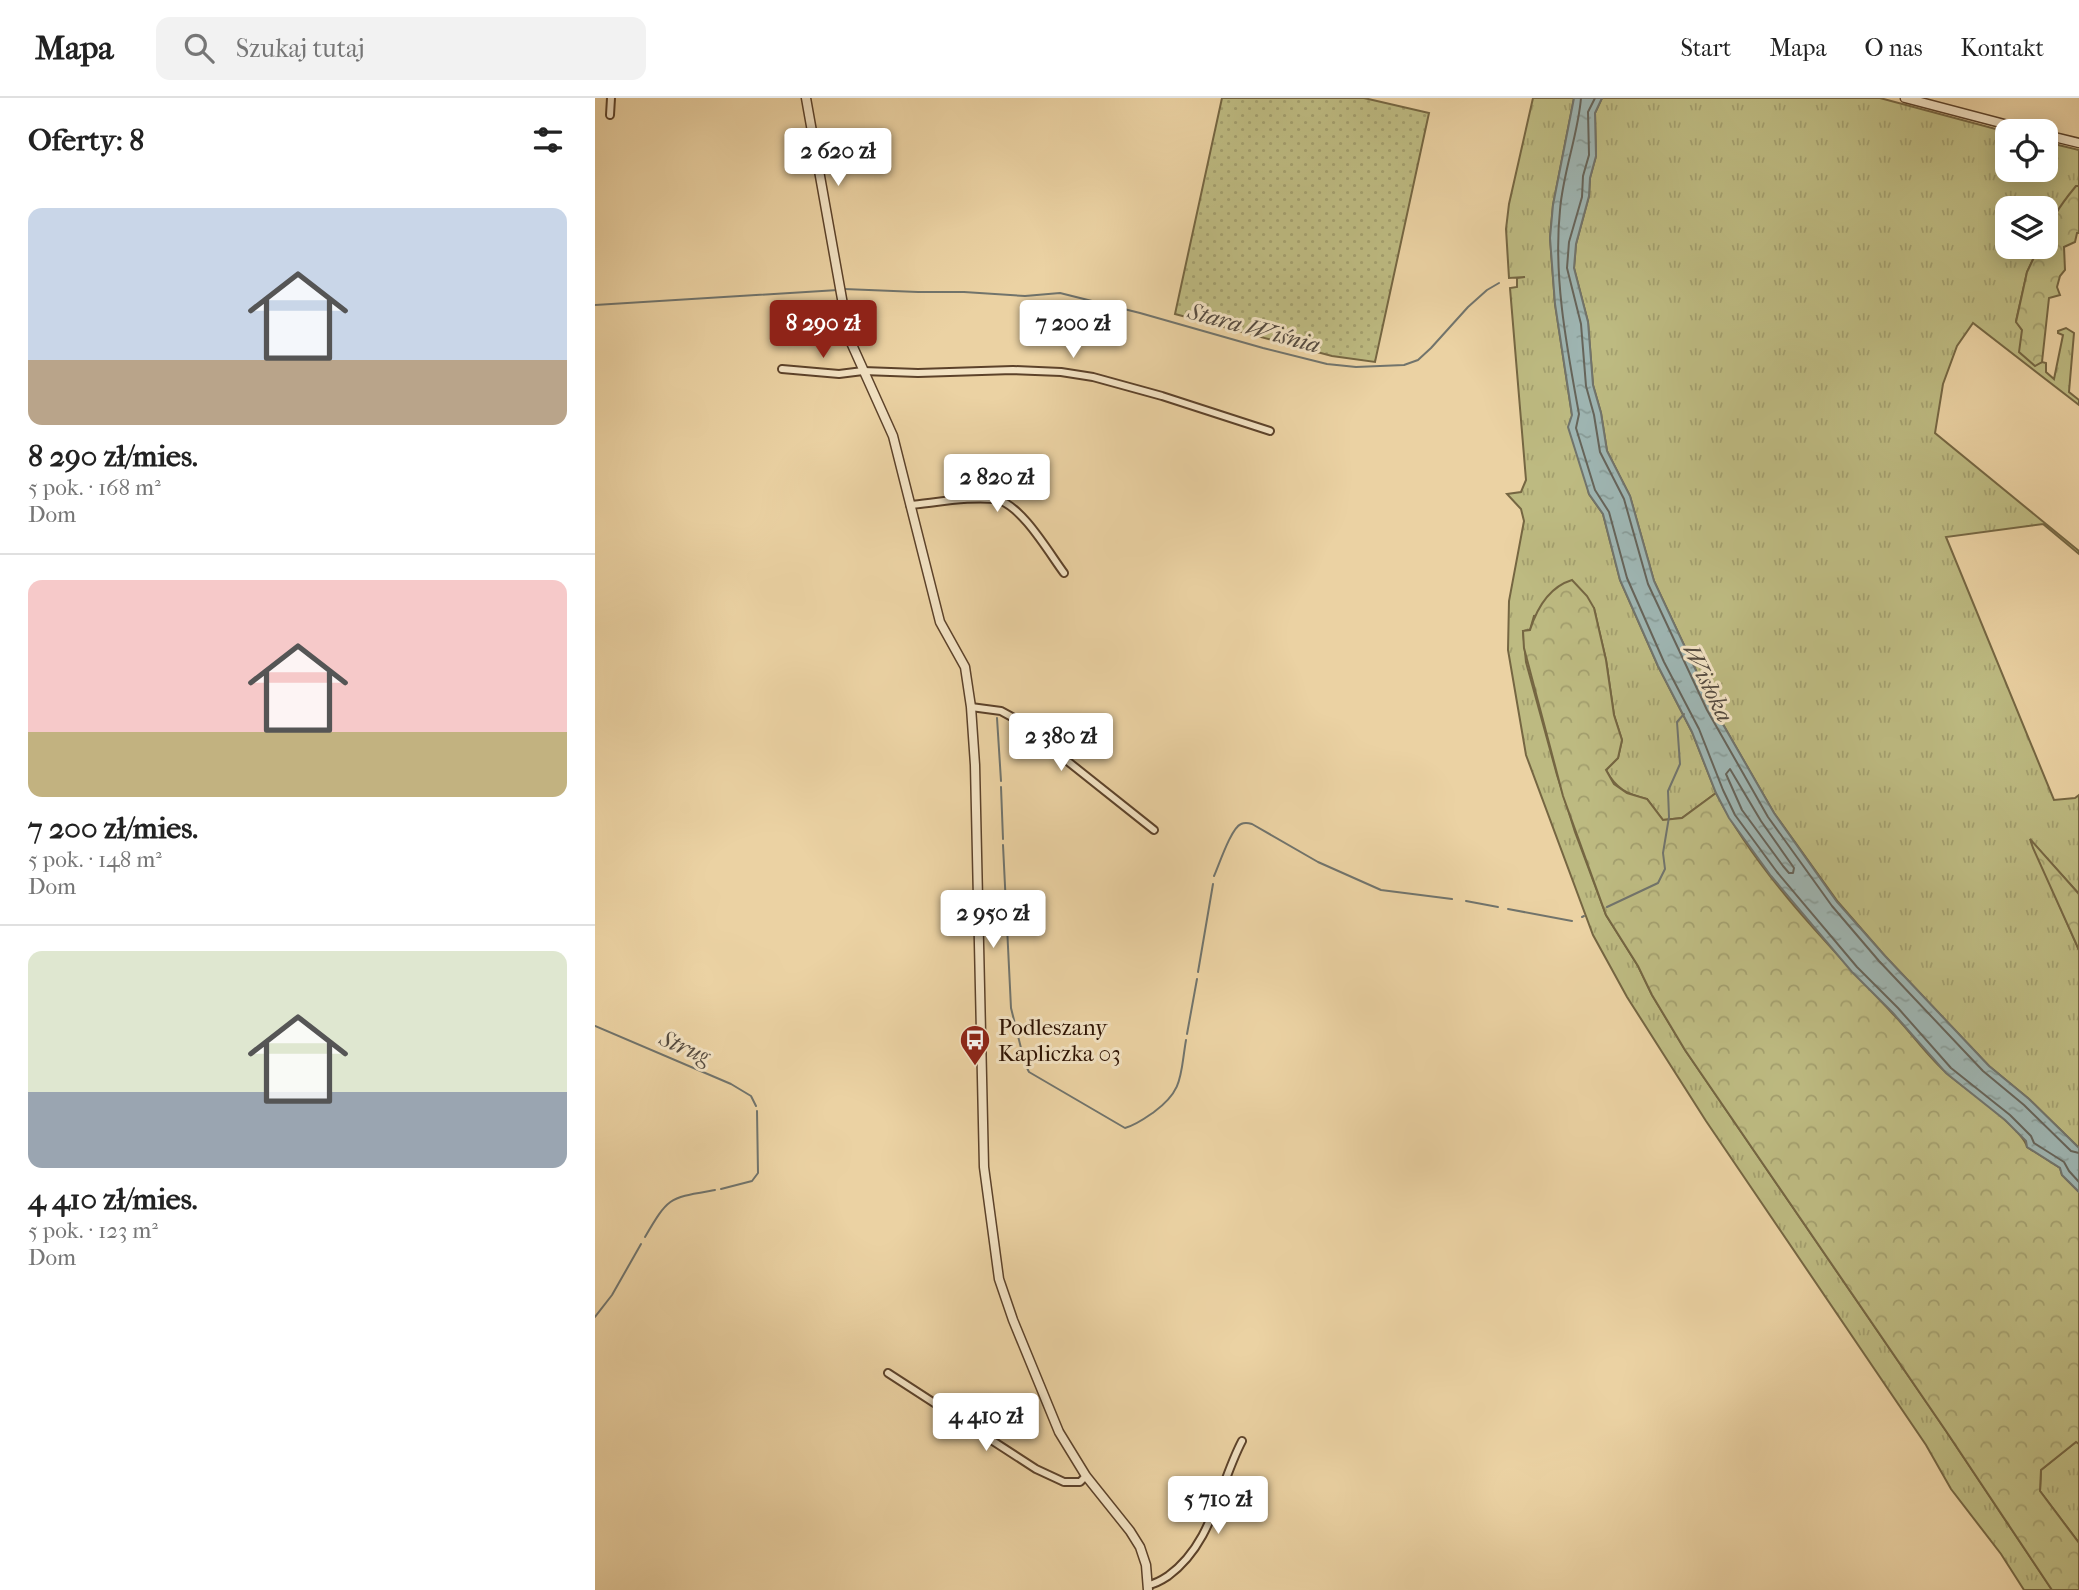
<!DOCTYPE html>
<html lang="pl">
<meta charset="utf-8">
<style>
body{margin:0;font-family:"IM FELL French Canon",serif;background:#f2f2f2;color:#222;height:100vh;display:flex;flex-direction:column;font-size:26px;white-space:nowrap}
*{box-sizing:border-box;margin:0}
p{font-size:23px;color:#767676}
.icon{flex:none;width:38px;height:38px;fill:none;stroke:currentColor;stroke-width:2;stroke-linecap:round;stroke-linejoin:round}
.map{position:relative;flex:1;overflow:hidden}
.panel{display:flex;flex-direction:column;background:#fff;width:595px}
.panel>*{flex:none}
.fabs{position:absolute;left:1400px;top:21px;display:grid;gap:14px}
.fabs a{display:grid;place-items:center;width:63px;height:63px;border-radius:14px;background:#fff;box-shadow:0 4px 18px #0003;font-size:35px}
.price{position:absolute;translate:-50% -60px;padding:0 16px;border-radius:7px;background:#fff;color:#222;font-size:23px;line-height:46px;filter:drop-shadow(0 2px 4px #0008)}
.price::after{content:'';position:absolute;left:50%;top:42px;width:21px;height:16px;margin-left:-10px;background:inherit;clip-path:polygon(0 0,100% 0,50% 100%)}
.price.active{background:#8f2418;color:#fff}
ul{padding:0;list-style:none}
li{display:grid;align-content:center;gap:14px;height:371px;padding:0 28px}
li+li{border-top:2px solid #e0e0e0}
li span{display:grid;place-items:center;height:217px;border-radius:14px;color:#555}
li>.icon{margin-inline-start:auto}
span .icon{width:126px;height:126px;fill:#fffc;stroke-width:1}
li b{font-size:30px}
h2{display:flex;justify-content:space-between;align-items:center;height:84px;padding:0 28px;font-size:30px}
header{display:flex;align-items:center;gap:42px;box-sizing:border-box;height:98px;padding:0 35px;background:#fff;border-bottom:2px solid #e0e0e0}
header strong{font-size:33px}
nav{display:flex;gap:38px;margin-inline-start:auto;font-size:24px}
.search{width:490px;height:63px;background:#f2f2f2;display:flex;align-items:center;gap:18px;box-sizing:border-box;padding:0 24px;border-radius:14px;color:#767676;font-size:26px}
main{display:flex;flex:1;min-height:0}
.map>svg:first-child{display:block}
.grass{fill:url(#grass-tufts);stroke:#756642;stroke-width:2}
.forest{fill:url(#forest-crowns);stroke:#756642;stroke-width:2}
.garden{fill:url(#garden-dots);stroke:#756642;stroke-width:2}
.water{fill:url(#water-ripples);stroke:#71746c;stroke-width:2}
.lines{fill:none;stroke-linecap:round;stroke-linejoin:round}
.shore{stroke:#66645a;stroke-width:2}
.stream{stroke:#71746c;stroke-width:2}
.minor-casing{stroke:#5c422a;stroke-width:10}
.tertiary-casing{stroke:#5c422a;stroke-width:11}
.minor{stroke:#f2e2c3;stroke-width:6}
.tertiary{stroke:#f2e2c3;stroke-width:8}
.labels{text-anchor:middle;stroke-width:6;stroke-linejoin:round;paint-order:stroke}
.poi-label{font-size:23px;fill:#2d1202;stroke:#f2e2c3;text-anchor:start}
.water-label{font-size:24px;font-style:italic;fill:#554b40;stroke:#f2e2c3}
</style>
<header>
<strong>Mapa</strong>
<div class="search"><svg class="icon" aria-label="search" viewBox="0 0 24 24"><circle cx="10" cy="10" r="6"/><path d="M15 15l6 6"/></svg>Szukaj tutaj</div>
<nav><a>Start</a><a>Mapa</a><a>O nas</a><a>Kontakt</a></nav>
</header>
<main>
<section class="panel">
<h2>Oferty: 8<svg class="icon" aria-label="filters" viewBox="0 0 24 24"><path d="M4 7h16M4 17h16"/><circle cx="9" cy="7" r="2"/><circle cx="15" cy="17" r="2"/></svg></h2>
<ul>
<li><span style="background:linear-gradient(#c9d6e8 70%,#b9a48a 0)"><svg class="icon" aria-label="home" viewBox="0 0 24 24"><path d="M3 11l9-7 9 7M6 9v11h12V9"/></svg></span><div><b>8 290 zł/mies.</b><p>5 pok. · 168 m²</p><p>Dom</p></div></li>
<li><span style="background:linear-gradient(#f6c9c9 70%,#c2b280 0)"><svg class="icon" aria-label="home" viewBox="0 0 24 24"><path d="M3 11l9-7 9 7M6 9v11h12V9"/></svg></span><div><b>7 200 zł/mies.</b><p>5 pok. · 148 m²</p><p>Dom</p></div></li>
<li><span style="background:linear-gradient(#dfe7d0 65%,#9aa5b1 0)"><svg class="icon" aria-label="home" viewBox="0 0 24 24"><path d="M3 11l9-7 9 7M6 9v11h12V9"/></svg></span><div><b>4 410 zł/mies.</b><p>5 pok. · 123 m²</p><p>Dom</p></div></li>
</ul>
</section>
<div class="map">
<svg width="1484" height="1492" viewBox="0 0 1484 1492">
<defs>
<pattern id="grass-tufts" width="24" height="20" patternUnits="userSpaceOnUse" patternTransform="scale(1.75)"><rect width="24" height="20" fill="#bdba81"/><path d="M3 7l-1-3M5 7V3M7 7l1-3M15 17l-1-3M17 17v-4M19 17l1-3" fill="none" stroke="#a39f6e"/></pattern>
<pattern id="forest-crowns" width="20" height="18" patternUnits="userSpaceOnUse" patternTransform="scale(1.75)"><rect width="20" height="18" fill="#bdba81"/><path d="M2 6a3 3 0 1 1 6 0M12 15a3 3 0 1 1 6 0" fill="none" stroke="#a39f6e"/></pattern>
<pattern id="garden-dots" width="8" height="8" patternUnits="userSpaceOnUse" patternTransform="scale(1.75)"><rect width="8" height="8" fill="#bdba81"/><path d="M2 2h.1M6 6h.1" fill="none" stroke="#a39f6e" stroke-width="1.8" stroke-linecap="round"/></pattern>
<pattern id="water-ripples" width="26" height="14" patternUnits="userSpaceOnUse" patternTransform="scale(1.75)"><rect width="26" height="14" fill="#9eb5b2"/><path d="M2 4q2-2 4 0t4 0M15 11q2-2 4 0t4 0" fill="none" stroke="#889b97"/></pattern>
</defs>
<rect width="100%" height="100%" fill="#ebd2a3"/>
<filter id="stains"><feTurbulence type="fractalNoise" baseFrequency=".00286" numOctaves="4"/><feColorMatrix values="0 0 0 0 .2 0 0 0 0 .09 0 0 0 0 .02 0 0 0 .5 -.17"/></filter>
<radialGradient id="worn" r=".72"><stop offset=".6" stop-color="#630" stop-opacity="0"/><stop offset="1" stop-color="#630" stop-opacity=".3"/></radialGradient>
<g class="grass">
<path d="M 938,0 L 979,0 L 958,107 L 955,140 L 960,206 L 977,317 L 994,396 L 1008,416 L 1025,482 L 1063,568 L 1097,634 L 1121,695 L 1087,720 L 1068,722 L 1052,701 C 1032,696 1021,691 1011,672 L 1023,660 L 1027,642 L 1019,617 L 1011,562 L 999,510 L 939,518 L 935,532 L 928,533 L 931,564 L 962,677 L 980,734 L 1011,817 L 1043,868 L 1057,897 L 1090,952 L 1351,1333 L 1457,1492 L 1429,1492 L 1406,1456 L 1356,1391 L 1331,1347 L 1111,1023 L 1032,899 L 998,837 L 931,657 L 913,552 L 914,503 L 929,423 L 926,411 L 912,396 L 926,394 L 931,382 L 915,190 L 922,189 L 922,180 L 930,179 L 914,180 L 911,131 L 914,106 Z"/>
<path d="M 1007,0 L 1285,0 L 1412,34 L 1412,72 L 1451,72 L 1451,44 L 1484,52 L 1484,88 L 1474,97 L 1451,136 L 1451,110 L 1412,110 L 1412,149 L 1444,149 L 1432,174 L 1421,223 L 1427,232 L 1440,267 L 1447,264 L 1451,265 L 1451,274 L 1459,281 L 1468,237 L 1463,235 L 1463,233 L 1471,230 L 1479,235 L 1474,294 L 1484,302 L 1484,307 L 1378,225 L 1362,248 L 1348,286 L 1340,335 L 1484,453 L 1484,456 L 1448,426 L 1351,439 L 1459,702 L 1480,700 L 1484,697 L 1484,796 L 1436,743 L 1484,852 L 1484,1050 L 1434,1001 L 1394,968 L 1290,858 L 1243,804 L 1179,715 L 1118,609 L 1059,483 L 1035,398 L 1012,353 L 1006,315 L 998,287 L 993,224 L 979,170 L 981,146 L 994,98 L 995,80 L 1001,58 L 1000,15 Z"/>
<path d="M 1482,1343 L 1484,1346 L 1484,1445 L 1445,1393 L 1446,1372 Z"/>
</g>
<g class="forest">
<path d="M 1481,88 L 1484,88 L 1484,135 L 1482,135 L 1480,144 L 1469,149 L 1470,172 L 1465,178 L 1462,189 L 1465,197 L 1454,200 L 1447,264 L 1440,268 L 1424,254 L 1427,232 L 1421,224 L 1432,174 L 1444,149 L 1451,149 C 1451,125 1467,105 1481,88 Z"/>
<path d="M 977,482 L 992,498 L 999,510 L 1011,562 L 1019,617 L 1027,642 L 1023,660 L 1011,672 L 1019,686 L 1032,695 L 1052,701 L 1068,722 L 1087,720 L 1121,695 C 1161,774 1237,851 1297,915 C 1317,935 1333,960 1355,978 C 1372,992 1427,1030 1432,1049 L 1465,1070 L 1467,1077 L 1484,1094 L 1484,1346 L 1481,1344 L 1446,1372 L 1445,1393 L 1484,1445 L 1484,1492 L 1457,1492 L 1351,1333 L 1090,952 L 1057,897 L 1043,868 L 1011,817 L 968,698 L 929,550 L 928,533 L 935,532 C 942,510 954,489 977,482 Z"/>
<path d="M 1435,741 L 1484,796 L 1484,852 L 1438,750 Z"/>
</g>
<path class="garden" d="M 627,0 L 769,0 L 834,15 L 780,264 L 737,258 L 580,216 Z"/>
<path class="water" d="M 979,0 L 1007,0 L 1000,15 L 1001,58 L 995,80 L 994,98 L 981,146 L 979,170 L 993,224 L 998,287 L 1006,315 L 1012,353 L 1035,398 L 1059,483 L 1118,609 L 1179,715 L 1242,804 L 1290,858 L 1394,968 L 1434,1001 L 1484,1050 L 1484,1094 L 1467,1077 L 1465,1070 L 1432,1049 L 1431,1043 L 1410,1022 L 1351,975 L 1298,915 L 1257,874 L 1176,778 L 1134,720 L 1121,695 L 1097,634 L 1063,568 L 1025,482 L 1008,416 L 994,396 L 973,329 L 977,317 L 960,206 L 955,140 L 958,107 Z"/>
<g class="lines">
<g class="shore">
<path d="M 986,0 C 983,37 968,74 965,112 C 958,179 972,250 984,316 L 981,330 L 1000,392 L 1014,414 L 1032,480 L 1069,564 L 1104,631 L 1128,692 L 1140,717 L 1182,774 L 1262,869 L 1303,910 L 1356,970 L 1415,1017 L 1436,1038 L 1439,1045 L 1469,1064 L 1474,1073 L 1484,1084"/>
<path d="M 1000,0 L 993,14 L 994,57 L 988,78 L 987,99 L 974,144 L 972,170 L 986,226 L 991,288 L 999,317 L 1005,354 L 1029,401 L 1053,486 L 1112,612 L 1173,719 L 1237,808 L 1284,863 L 1388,973 L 1429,1007 L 1476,1053 L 1484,1055"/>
<path d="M 1135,671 L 1166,723 L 1199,770 L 1198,775 L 1194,775 L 1188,768 L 1147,712 L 1131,676 Z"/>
</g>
<g class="stream">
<path d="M 249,191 L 323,194 L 369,194 L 430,198 L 465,195 L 545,215 L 668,250 L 732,266 L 761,269 L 809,267 L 823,262 L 836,250 L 873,209 L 892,192 L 904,185"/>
<path d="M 0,207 L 243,192"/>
<path d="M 402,620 L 406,683"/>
<path d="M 406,689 L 408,741"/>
<path d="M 408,747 L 416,910 L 430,966 L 434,974 L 530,1030 C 541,1027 549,1021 559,1014 C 589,992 585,977 591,942"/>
<path d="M 619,778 C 624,767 636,730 646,726 C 650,724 654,725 657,726 L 723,764 L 786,792 L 857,801"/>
<path d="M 871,803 L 903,809"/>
<path d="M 1012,809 L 1063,785 L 1070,771 L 1068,755 L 1074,719 L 1073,693 L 1085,666 L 1082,624 L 1089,616"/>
<path d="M 913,811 L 977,823"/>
<path d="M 987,819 L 989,818"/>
<path d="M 603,874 L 618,786"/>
<path d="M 0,928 L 136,986 L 156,998 L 161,1008"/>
<path d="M 592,936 L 602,881"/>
<path d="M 126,1091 L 157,1083 L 163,1075 L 162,1013"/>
<path d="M 50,1139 C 74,1098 74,1100 120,1092"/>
<path d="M 0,1219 L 17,1197 L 46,1146"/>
</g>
<g class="minor-casing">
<g id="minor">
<path d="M 15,17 L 16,0"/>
<path d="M 187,271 L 244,276 L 268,273 L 323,275 L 418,272 L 466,274 L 498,279 L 567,298 L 675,333"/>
<path d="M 315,407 C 338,405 382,397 403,402 C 427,408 454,455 469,475"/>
<path d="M 376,609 L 406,613 L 417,619 L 559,732"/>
<path d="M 293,1275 L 441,1371 L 469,1384 L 485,1384 L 491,1378"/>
<path d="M 553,1487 C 561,1486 567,1482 573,1478 C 618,1445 623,1389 647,1343"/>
</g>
</g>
<g class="tertiary-casing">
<g id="tertiary">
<path d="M 211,0 L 254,240 L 298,338 L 345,524 L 370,569 L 376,609 L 380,667 L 389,1069 L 404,1181 L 418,1222 L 464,1334 L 491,1378 L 535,1433 L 545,1449 L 551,1467 L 553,1492"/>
<path d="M 1310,0 L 1436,33"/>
<path d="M 1451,37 L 1484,45"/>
</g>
</g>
<use href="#minor" class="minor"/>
<use href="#tertiary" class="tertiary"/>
</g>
<defs>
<g id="bus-pin" transform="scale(1.575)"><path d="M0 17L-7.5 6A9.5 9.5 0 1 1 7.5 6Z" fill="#8f2418" stroke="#f2e2c3"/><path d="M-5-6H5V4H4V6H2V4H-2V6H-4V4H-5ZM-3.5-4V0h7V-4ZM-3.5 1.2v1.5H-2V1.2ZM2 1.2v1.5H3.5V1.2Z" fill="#fff"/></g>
</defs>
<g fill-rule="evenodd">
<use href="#bus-pin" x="380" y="942"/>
</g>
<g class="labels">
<g class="poi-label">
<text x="403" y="937">Podleszany<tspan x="403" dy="26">Kapliczka 03</tspan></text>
</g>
<g class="water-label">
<text transform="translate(659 230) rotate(15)" y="8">Stara Wiśnia</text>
<text transform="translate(1113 585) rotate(64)" y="8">Wisłoka</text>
<text transform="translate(90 949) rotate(23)" y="8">Strug</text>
</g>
</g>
<rect width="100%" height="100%" filter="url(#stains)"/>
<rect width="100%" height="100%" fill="url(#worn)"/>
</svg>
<div class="fabs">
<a><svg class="icon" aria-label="locate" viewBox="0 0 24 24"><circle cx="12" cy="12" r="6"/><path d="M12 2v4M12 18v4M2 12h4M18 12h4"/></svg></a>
<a><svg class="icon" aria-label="layers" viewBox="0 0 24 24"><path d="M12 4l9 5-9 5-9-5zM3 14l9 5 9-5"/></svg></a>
</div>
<b class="price" style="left:243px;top:90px">2 620 zł</b>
<b class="price active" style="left:228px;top:262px">8 290 zł</b>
<b class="price" style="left:478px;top:262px">7 200 zł</b>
<b class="price" style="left:402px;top:416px">2 820 zł</b>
<b class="price" style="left:466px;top:675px">2 380 zł</b>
<b class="price" style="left:398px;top:852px">2 950 zł</b>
<b class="price" style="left:391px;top:1355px">4 410 zł</b>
<b class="price" style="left:623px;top:1438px">5 710 zł</b>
</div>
</main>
